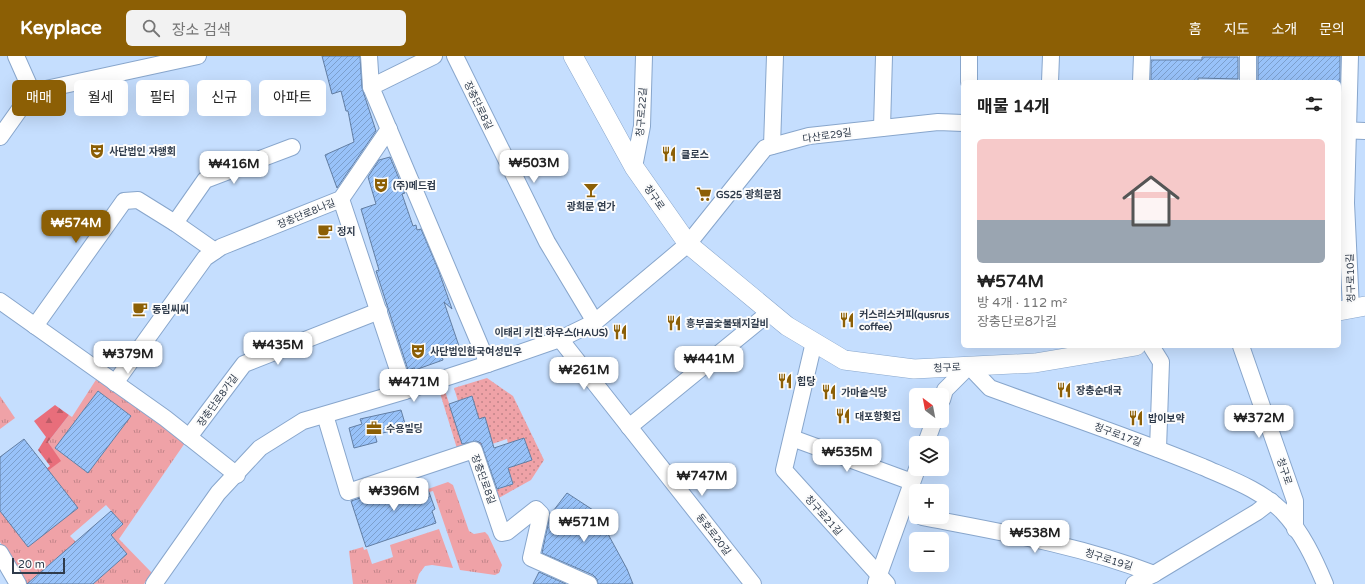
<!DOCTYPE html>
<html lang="ko">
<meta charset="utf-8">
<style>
body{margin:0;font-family:"Varela Round","Noto Sans KR",sans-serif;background:#f2f2f2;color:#222;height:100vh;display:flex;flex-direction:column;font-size:15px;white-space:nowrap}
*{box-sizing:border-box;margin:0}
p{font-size:13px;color:#767676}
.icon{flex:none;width:22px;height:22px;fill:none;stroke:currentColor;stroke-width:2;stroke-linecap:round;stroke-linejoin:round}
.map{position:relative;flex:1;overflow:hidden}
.sheet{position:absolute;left:961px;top:24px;width:380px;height:268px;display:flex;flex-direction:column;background:#fff;border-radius:6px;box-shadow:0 4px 16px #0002}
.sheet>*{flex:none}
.guide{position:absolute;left:12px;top:24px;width:380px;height:36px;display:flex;gap:8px}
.needle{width:26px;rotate:328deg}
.controls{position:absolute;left:909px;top:332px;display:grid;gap:8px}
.controls a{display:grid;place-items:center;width:40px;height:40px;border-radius:6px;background:#fff;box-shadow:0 4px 16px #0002;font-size:20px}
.scale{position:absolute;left:12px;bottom:10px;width:53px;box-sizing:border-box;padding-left:4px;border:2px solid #2f3b4b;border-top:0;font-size:11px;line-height:14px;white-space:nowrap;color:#2f3b4b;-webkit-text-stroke:3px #fcfcfc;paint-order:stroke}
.price{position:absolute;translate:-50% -34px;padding:0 9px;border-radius:8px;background:#fff;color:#222;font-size:13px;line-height:26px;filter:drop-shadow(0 1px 2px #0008)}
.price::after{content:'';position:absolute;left:50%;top:24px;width:12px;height:9px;margin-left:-6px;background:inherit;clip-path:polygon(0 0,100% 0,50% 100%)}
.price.on{background:#8c5f05;color:#fff}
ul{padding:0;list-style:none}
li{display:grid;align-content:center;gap:8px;height:212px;padding:0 16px}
li span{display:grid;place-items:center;height:124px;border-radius:6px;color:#555}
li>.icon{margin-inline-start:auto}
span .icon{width:72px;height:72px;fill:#fffc;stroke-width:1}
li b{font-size:17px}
h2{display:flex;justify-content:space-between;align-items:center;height:48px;padding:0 16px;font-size:17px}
.chip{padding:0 14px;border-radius:6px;background:#fff;box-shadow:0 4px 16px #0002;font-size:14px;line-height:36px}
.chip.on{background:#8c5f05;color:#fff}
header{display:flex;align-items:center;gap:24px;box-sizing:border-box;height:56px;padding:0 20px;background:#8c5f05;color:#fff}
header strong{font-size:19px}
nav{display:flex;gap:22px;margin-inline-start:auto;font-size:14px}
.search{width:280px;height:36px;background:#f2f2f2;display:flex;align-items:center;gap:10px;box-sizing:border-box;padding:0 14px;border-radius:6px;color:#767676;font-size:15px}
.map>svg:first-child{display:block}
.grass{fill:url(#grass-tufts);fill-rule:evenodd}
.forest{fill:url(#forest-firs)}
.garden{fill:url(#garden-dots)}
.building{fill:url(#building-hatch);stroke:#627ea3}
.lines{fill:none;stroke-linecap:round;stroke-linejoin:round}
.minor-casing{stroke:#88a6cc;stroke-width:18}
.tertiary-casing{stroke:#88a6cc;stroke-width:20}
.minor{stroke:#fff;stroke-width:16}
.tertiary{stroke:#fff;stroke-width:19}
.labels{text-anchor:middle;stroke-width:4;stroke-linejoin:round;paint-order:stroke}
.street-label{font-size:10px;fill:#2f3b4b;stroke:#fcfcfc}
.poi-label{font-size:10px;font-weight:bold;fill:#2f3b4b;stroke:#fcfcfc;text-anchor:start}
</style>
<header>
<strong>Keyplace</strong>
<div class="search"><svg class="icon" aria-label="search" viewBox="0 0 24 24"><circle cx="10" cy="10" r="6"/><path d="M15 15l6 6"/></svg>장소 검색</div>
<nav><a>홈</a><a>지도</a><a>소개</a><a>문의</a></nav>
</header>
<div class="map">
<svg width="1365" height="528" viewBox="0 0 1365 528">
<defs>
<pattern id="grass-tufts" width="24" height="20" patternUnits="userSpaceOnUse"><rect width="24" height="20" fill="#efa2a7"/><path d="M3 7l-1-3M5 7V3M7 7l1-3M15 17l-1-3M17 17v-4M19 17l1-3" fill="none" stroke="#c2858a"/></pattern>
<pattern id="forest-firs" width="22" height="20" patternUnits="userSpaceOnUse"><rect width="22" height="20" fill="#e86e7b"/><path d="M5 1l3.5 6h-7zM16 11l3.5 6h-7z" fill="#bc5c67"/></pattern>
<pattern id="garden-dots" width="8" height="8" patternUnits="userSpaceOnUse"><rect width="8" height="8" fill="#efa2a7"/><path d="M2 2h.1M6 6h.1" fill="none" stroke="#c2858a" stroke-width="1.8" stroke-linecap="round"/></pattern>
<pattern id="building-hatch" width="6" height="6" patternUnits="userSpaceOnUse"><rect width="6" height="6" fill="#98c2f9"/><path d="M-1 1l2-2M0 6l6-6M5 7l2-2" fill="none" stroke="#7c9fcc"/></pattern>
</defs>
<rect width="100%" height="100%" fill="#c5defe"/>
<g class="grass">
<path d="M 101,316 L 189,381 L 119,483 L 152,517 L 144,528 L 93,528 L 127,498 L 111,479 L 123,468 L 106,449 L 70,480 L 77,487 L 82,528 L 59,500 L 30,525 L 32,528 L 25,528 L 0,486 L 0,450 L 60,405 L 48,386 L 69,359 L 72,361 ZM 98,335 L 131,360 L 88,417 L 55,392 Z"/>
<path d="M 0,340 L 15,362 L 0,373 Z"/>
<path d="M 448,426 L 453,429 L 469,475 L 474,478 L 485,476 L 488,479 L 502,509 L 499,517 L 495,519 L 460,514 L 433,435 L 429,436 L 428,433 Z"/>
<path d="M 439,473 L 453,512 L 432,509 L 425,510 L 419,518 L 416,528 L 353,528 L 349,495 L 363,491 L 364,494 L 367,493 L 372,508 L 393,501 L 390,489 Z"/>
</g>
<path class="forest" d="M 55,349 L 69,359 L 48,386 L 61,405 L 7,445 L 6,444 L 50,410 L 38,394 L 46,381 L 34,365 Z"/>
<path class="garden" d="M 487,322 L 513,340 L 544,404 L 531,424 L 497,443 L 493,435 L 513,428 L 508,412 L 531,404 L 524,382 L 508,388 L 507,383 L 459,399 L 440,337 L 445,335 L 464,392 L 484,385 L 472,340 L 458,345 L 454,332 Z"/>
<g class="building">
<path d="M 322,0 L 360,0 L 362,32 L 376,75 L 337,132 L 325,99 L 354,86 L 348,55 L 346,55 L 341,35 L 332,38 Z"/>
<rect x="1258" y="0" width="82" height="26"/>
<path d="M 1202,1 L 1238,1 L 1238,23 L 1198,22 L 1198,26 L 1151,26 L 1151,4 L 1202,4 Z"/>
<path d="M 390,101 L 405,137 L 402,138 L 413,170 L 416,169 L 417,174 L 421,173 L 438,213 L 452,253 L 444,246 L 460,293 L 442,300 L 443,304 L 415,314 L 414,312 L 408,314 L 376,215 L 379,214 L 361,153 L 376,148 L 368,121 L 379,104 Z"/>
<path d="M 98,335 L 131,360 L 88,417 L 55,392 Z"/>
<path d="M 472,340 L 479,363 L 485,361 L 494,392 L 524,382 L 532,404 L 508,412 L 513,428 L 497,433 L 481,387 L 476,385 L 462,388 L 449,348 Z"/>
<path d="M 401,354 L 406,371 L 375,379 L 377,386 L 354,392 L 349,372 L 362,368 L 360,363 Z"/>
<path d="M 24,383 L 78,452 L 28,491 L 0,455 L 0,401 Z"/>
<path d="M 425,425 L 435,453 L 432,455 L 436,467 L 366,491 L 351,445 L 406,427 L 408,431 Z"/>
<path d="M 567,437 L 593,454 L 591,457 L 608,478 L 627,513 L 633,528 L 598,528 L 597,523 L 593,519 L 542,497 L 550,459 Z"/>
<path d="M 111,455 L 123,468 L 111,479 L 127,498 L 93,528 L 27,528 Z"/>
<path d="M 539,516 L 566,528 L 533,528 Z"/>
</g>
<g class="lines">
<g class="minor-casing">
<g id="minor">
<path d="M 16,0 L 32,36"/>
<path d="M 369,0 L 371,31"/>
<path d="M 434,0 L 371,31 L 488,308"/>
<path d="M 455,0 L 547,186 L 595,266"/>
<path d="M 1350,0 L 1346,147 L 1351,253"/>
<path d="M 969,26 L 969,0"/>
<path d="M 1050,26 L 1051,0"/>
<path d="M 1141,26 L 1142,0"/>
<path d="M 1248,26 L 1248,0"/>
<path d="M 882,72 L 884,0"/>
<path d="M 1339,74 L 1365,75"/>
<path d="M 0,81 L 32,36 L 198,0"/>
<path d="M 772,90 L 775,0"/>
<path d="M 634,111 L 642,70 L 644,0"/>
<path d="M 341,143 L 405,335"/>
<path d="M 175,167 L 205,124 L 292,91"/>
<path d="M 0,245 L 165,362 L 237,419"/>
<path d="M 35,270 L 124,145 L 138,144 L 175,167 L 215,195"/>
<path d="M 560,283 L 753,528"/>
<path d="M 814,286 L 784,414 L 887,528"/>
<path d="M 1151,290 L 1161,306 L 1158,393"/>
<path d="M 1241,290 L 1295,445 L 1295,473"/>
<path d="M 115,327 L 205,202 L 221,191 L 341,143 L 389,73"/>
<path d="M 942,344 L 945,334 L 969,310 L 990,332 C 1061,358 1133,382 1203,411 C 1230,423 1261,434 1282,455 C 1302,476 1314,502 1325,528"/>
<path d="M 325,359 L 348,436 L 474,394 L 502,477 L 507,476 L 536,453 L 541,458 L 531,502 L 589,528"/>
<path d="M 629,371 L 770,256"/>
<path d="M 189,381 L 244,308 L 379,255"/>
<path d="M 792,382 L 912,426"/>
<path d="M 926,387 L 934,365"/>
<path d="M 922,461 C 1000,476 1079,489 1154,518"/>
<path d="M 0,497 L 18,528"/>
<path d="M 876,527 L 917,413"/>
<path d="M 154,528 L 218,437 L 260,392 L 303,365 L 405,335 L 488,308 L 560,283 L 595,266 L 688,188 L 765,92 L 809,80 L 938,66 L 963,67"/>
<path d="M 1134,528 L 1154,518 L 1257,456 L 1271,445"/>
</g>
</g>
<g class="tertiary-casing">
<g id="tertiary">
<path d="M 573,0 L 634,111 L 688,188 L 787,270 L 844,304 L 914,313 L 1035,307 L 1136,290"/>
<path d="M 1339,255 L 1365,250"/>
</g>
</g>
<use href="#minor" class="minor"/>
<use href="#tertiary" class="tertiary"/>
</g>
<defs>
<g id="theatre-bare" transform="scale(1.2)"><path d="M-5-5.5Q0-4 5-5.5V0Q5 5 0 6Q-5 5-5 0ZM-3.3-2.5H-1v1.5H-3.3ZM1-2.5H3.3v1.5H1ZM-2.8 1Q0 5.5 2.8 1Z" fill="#8c5f05" stroke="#fcfcfc" stroke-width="2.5" paint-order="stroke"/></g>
<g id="restaurant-bare" transform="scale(1.2)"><path d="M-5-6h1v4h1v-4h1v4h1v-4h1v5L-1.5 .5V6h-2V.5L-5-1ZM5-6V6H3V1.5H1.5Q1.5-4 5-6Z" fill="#8c5f05" stroke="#fcfcfc" stroke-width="2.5" paint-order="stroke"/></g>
<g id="bar-bare" transform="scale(1.2)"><path d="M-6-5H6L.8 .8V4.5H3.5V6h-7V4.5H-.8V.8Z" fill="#8c5f05" stroke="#fcfcfc" stroke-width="2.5" paint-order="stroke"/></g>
<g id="supermarket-bare" transform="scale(1.2)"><path d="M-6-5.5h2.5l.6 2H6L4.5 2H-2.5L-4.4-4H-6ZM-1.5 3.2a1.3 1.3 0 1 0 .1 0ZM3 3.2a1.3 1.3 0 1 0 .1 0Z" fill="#8c5f05" stroke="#fcfcfc" stroke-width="2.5" paint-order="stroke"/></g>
<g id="cafe-bare" transform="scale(1.2)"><path d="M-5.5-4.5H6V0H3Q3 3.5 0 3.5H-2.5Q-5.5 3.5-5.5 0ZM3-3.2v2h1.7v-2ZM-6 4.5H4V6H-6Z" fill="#8c5f05" stroke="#fcfcfc" stroke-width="2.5" paint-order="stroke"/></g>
<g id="office-bare" transform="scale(1.2)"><path d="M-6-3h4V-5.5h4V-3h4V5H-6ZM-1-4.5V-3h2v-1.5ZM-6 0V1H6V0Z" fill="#8c5f05" stroke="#fcfcfc" stroke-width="2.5" paint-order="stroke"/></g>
</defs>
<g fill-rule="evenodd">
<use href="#theatre-bare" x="97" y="95"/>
<use href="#restaurant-bare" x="669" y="98"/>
<use href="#theatre-bare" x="381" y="129"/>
<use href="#bar-bare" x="591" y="134"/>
<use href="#supermarket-bare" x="704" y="138"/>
<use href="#cafe-bare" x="325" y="175"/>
<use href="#cafe-bare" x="140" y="253"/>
<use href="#restaurant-bare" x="847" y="264"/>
<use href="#restaurant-bare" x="674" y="267"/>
<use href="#restaurant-bare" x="620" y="276"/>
<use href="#theatre-bare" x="418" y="295"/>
<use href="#restaurant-bare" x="785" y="325"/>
<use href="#restaurant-bare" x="1064" y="334"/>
<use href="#restaurant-bare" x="829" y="336"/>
<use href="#restaurant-bare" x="843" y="360"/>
<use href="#restaurant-bare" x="1136" y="362"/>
<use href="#office-bare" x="374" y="372"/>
</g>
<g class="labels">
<g class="street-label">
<text transform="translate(479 49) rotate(64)" y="4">장충단로8길</text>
<text transform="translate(641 56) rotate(-86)" y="4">청구로22길</text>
<text transform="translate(827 79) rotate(-8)" y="4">다산로29길</text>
<text transform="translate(655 141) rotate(55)" y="4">청구로</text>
<text transform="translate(306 157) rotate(-22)" y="4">장충단로8나길</text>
<text transform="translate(1350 222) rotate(-92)" y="4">청구로10길</text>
<text transform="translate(947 311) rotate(-3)" y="4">청구로</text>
<text transform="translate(217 344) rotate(-54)" y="4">장충단로8가길</text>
<text transform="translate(1118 378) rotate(20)" y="4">청구로17길</text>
<text transform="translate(1285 415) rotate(71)" y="4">청구로</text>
<text transform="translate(484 423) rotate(70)" y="4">장충단로8길</text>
<text transform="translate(824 459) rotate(48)" y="4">청구로21길</text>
<text transform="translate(714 478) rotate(52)" y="4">동호로20길</text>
<text transform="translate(1109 503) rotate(17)" y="4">청구로19길</text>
</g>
<g class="poi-label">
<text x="109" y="99">사단법인 자행회</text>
<text x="681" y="102">클로스</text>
<text x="393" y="133">(주)메드컴</text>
<text x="716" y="142">GS25 광희문점</text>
<text x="591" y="154" text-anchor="middle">광희문 연가</text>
<text x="337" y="179">정지</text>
<text x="152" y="257">동림씨씨</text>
<text x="859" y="262">커스러스커피(qusrus<tspan x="859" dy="12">coffee)</tspan></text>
<text x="686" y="271">흥부골숯불돼지갈비</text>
<text x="608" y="280" text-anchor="end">이태리 키친 하우스(HAUS)</text>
<text x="430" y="299">사단법인한국여성민우</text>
<text x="797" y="329">힙당</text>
<text x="1076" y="338">장충순대국</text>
<text x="841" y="340">가마솥식당</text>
<text x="855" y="364">대포항횟집</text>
<text x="1148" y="366">밥이보약</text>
<text x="386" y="376">수용빌딩</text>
</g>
</g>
</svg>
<div class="controls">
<a><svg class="needle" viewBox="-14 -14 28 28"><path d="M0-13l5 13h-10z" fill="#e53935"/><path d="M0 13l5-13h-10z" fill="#767676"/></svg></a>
<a><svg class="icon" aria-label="layers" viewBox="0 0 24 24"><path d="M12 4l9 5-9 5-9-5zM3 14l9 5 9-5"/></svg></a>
<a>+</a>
<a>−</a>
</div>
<div class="scale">20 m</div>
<b class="price" style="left:534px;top:128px">₩503M</b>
<b class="price" style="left:234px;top:129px">₩416M</b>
<b class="price on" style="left:76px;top:188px">₩574M</b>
<b class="price" style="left:278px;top:310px">₩435M</b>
<b class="price" style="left:128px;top:319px">₩379M</b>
<b class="price" style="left:709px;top:324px">₩441M</b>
<b class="price" style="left:584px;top:335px">₩261M</b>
<b class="price" style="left:414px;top:347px">₩471M</b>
<b class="price" style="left:1259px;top:383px">₩372M</b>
<b class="price" style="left:847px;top:417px">₩535M</b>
<b class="price" style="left:702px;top:441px">₩747M</b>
<b class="price" style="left:394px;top:456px">₩396M</b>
<b class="price" style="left:584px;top:487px">₩571M</b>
<b class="price" style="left:1035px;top:498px">₩538M</b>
<div class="guide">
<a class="chip on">매매</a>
<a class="chip">월세</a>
<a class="chip">필터</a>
<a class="chip">신규</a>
<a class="chip">아파트</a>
</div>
<section class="sheet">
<h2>매물 14개<svg class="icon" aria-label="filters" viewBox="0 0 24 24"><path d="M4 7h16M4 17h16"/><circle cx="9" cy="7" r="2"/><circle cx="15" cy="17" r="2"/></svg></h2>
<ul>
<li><span style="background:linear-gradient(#f6c9c9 65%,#9aa5b1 0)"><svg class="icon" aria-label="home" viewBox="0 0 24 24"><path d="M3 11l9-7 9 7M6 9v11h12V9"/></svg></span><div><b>₩574M</b><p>방 4개 · 112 m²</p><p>장충단로8가길</p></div></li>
</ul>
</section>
</div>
